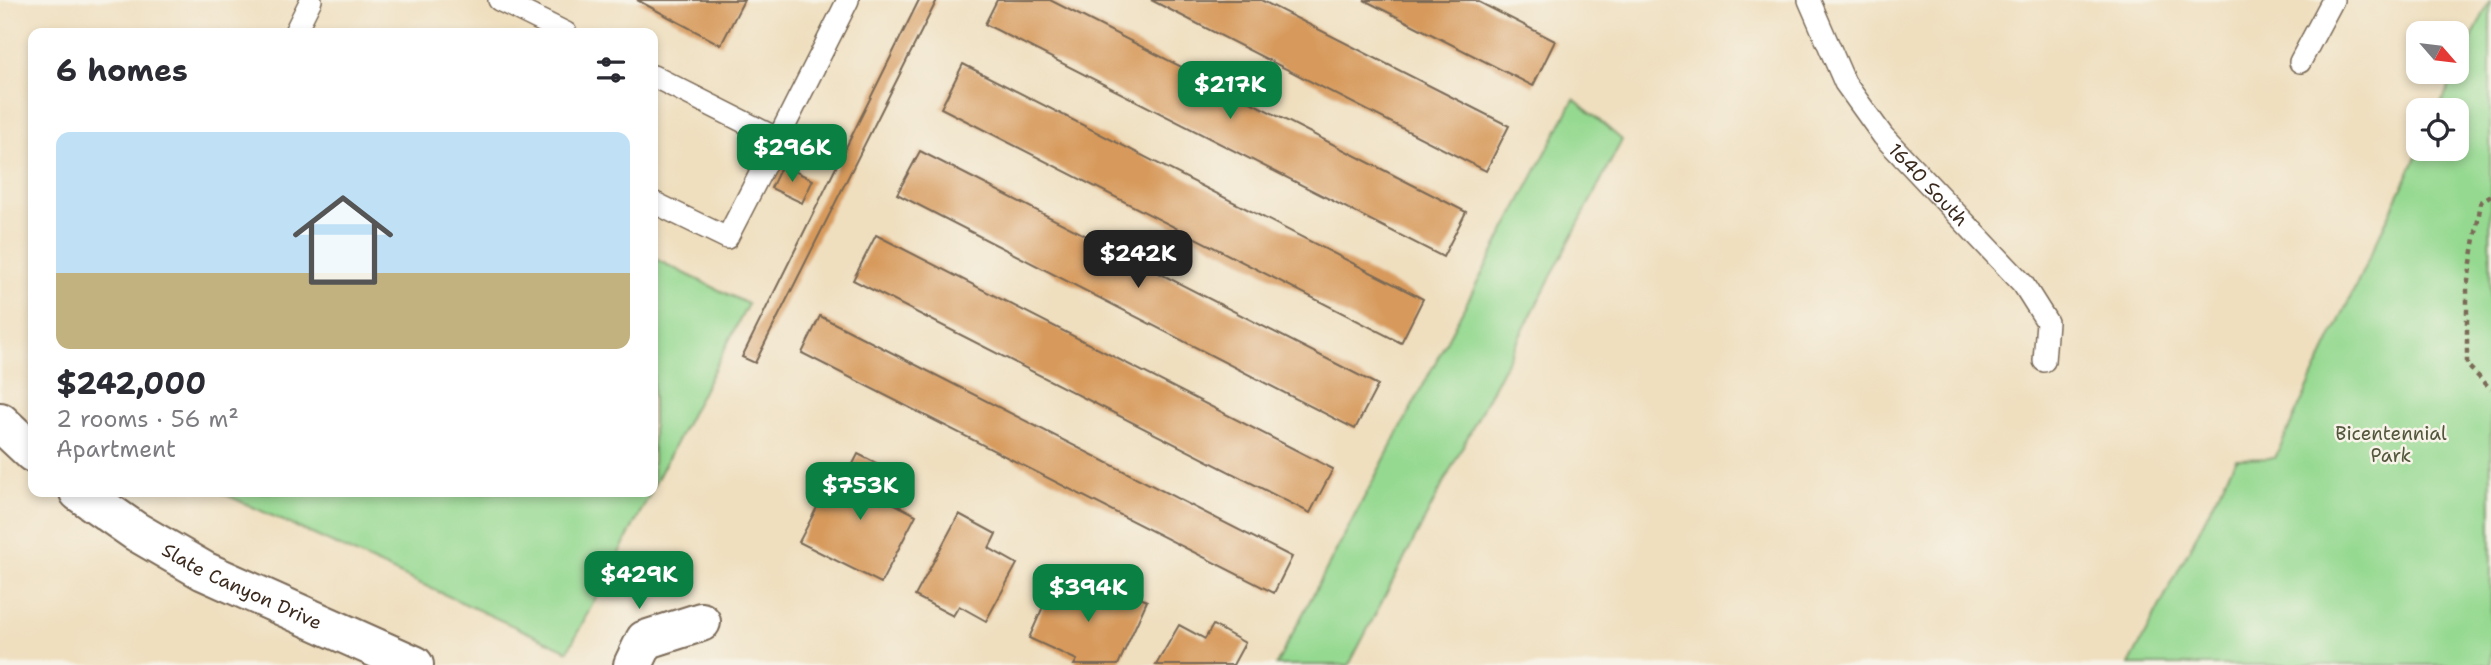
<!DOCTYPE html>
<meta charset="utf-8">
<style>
body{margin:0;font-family:"Shantell Sans",sans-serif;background:#f2f2f3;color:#2b2b33;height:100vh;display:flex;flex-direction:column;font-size:26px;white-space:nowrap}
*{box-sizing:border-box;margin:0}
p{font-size:23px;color:#7c7c81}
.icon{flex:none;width:38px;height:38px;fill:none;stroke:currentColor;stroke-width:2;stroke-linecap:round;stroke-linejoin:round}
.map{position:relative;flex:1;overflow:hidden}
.side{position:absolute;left:28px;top:28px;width:630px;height:469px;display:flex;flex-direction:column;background:#fff;border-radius:14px;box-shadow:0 4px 10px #0003}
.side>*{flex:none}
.needle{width:46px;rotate:118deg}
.buttons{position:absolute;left:2406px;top:21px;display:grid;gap:14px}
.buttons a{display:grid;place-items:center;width:63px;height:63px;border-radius:14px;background:#fff;box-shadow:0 4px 10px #0003;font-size:35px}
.price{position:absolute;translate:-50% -60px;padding:0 16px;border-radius:14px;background:#0b8043;color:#fff;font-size:23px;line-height:46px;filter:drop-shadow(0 2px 4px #0008)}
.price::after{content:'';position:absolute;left:50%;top:42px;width:21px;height:16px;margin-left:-10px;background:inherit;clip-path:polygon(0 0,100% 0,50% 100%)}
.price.on{background:#222;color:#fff}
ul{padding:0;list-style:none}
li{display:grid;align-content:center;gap:14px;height:371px;padding:0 28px}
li+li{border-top:2px solid #e1e1e2}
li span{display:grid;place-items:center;height:217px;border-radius:14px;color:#555}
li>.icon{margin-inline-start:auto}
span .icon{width:126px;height:126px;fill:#fffc;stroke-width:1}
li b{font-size:30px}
h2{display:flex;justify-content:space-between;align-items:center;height:84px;padding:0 28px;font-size:30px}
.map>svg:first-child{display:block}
.green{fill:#95d991;stroke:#688258;stroke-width:2}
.building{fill:#d79a5b}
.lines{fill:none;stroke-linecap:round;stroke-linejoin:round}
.service-casing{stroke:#7a6956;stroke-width:24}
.minor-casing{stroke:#7a6956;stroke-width:42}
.tertiary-casing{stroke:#7a6956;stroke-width:42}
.path{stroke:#7a6956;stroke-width:4.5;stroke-dasharray:5 5;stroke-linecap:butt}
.service{stroke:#fff;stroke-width:21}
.minor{stroke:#fff;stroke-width:38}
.tertiary{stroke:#fff;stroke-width:38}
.labels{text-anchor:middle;stroke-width:5;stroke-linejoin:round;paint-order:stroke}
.street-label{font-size:19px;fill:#3b2a1e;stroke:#f7f3e8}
.park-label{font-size:19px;fill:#52563b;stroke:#f7f3e8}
</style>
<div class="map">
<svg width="2491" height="665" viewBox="0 0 2491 665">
<rect width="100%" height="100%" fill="#f7f3e8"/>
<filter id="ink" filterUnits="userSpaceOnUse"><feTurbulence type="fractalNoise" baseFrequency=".0143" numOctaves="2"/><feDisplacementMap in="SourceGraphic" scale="14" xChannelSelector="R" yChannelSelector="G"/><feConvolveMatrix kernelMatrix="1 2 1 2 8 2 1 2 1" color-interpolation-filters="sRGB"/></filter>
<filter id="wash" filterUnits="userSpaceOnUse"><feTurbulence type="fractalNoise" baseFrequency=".00686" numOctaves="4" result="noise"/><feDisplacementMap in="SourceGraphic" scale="28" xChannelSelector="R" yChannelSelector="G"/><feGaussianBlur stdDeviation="1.57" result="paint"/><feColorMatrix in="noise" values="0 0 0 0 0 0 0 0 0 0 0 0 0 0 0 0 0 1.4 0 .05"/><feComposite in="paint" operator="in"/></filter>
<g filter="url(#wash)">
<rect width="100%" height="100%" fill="#efdfbf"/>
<g class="green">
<path d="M 2490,0 L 2491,665 L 2129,665 L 2236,459 L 2275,458 L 2420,149 L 2457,149 L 2457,110 L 2438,110 Z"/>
<path d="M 1574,99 L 1622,140 L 1349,665 L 1276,665 Z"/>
<path d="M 653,258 L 748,304 L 653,487 Z"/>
<path d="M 220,492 L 651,492 L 568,651 Z"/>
</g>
<g id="blocks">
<g class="building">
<path d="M 637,0 L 744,0 L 721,45 Z"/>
<path d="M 919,0 L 937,0 L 755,363 L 742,357 Z"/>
<path d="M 997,0 L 1050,0 L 1466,212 L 1443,257 L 985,24 Z"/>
<path d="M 1151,0 L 1261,0 L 1509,126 L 1486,171 Z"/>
<path d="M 1364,0 L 1475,0 L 1555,41 L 1533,86 Z"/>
<path d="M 963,64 L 1423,299 L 1401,343 L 941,108 Z"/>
<path d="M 920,151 L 1378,385 L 1355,429 L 897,194 Z"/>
<path d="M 782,165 L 813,180 L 802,203 L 771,188 Z"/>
<path d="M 876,235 L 1333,469 L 1310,513 L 853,280 Z"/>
<path d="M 820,316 L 1292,557 L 1274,593 L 802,353 Z"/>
<path d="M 858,454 L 894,472 L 881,497 L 916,515 L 881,583 L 799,542 L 826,490 L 837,496 Z"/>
<path d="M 959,514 L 996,534 L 989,548 L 1017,564 L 986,621 L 959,606 L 953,616 L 915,596 Z"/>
<path d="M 1055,580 L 1099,600 L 1107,582 L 1147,601 L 1118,665 L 1074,665 L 1077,660 L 1029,638 Z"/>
<path d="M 1179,625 L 1205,639 L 1213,625 L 1245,643 L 1233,665 L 1156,665 Z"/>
</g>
</g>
</g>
<g filter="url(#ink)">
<use href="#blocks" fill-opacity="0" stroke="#7a6956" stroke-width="2"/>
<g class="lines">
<g class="service-casing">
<g id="service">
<path d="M 499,0 L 566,33"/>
<path id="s1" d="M 1809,0 L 1845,83 L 1883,136 L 2023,284 L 2047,322 L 2044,361"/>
<path d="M 297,33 L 295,32 L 311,0"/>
<path d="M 2300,62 L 2333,0"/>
<path d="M 653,76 L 778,139 L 848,0"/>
<path d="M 653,202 L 727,238 L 778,139"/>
</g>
</g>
<g class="minor-casing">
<path id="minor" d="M 633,665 L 645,640 L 701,622"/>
</g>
<g class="tertiary-casing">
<g id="tertiary">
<path d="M 0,422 L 33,453"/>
<path id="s2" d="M 79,492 L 135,531 L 204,571 L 414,665"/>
</g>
</g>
<path class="path" d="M 2491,195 L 2481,202 L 2467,287 L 2467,365 L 2491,389"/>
<use href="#service" class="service"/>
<use href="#minor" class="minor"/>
<use href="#tertiary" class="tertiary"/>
</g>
</g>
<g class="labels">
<g class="street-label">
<text dy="7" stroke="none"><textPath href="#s1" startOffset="222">1640 South</textPath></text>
<text dy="7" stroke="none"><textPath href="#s2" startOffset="189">Slate Canyon Drive</textPath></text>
</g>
<g class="park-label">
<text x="2391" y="440">Bicentennial<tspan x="2391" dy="22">Park</tspan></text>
</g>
</g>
</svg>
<div class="buttons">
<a><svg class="needle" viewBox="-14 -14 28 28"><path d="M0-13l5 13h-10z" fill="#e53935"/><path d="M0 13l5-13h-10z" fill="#7c7c81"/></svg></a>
<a><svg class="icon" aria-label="locate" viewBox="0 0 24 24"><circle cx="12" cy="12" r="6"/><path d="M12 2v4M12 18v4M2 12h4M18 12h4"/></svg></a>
</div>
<b class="price" style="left:1230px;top:121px">$217K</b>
<b class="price" style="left:792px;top:184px">$296K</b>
<b class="price on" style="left:1138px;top:290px">$242K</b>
<b class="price" style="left:860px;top:522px">$753K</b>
<b class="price" style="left:639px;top:611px">$429K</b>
<b class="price" style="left:1088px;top:624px">$394K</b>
<section class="side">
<h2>6 homes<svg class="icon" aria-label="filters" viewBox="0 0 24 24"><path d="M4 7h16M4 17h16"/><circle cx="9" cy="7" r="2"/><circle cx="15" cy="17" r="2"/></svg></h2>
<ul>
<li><span style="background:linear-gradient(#bfe0f5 65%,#c2b280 0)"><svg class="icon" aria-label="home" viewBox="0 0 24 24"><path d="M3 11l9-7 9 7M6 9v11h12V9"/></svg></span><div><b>$242,000</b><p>2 rooms · 56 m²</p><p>Apartment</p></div></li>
</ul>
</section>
</div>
